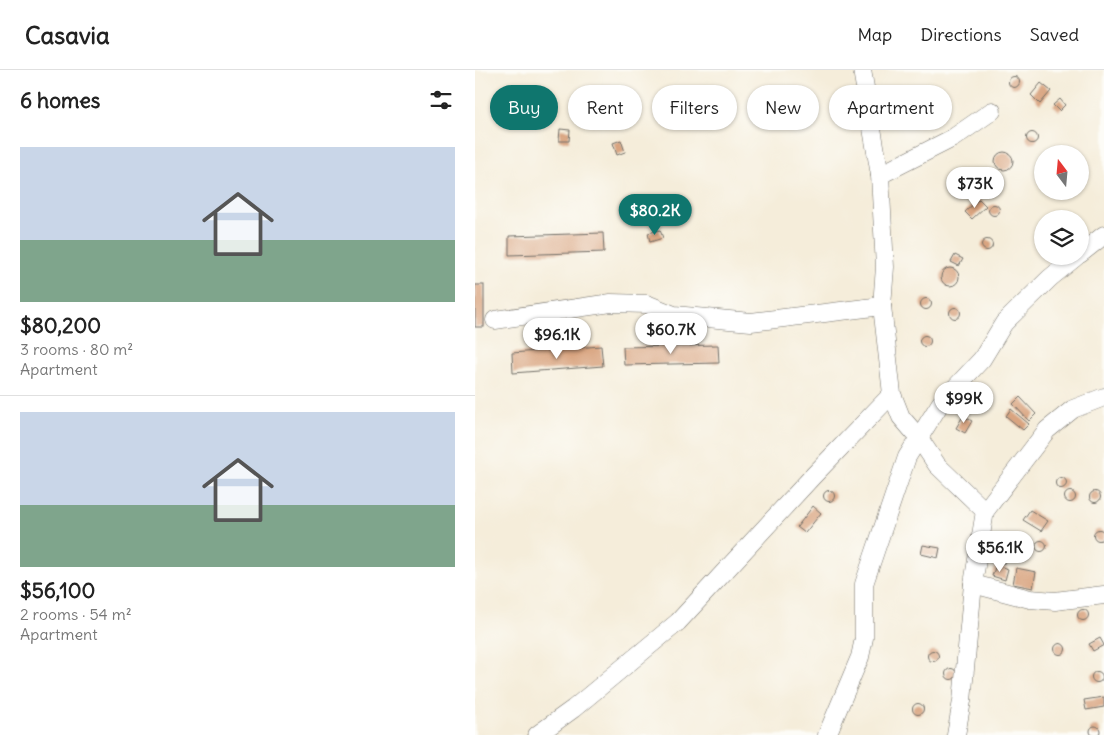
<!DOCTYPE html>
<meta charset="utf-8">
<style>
body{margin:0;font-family:Delius,sans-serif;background:#f2f2f2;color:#222;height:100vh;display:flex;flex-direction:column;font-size:19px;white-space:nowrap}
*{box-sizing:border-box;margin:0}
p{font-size:16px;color:#767676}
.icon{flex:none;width:28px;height:28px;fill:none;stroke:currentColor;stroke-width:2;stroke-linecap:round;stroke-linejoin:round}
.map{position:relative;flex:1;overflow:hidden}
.sheet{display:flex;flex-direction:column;background:#fff;width:475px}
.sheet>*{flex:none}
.guide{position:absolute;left:15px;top:15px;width:475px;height:45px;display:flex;gap:10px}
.needle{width:32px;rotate:344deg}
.buttons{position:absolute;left:559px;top:75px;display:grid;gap:10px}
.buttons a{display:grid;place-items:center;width:55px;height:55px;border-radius:50%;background:#fff;box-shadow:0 1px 4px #0004;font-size:25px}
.price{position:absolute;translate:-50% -42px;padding:0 11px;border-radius:18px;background:#fff;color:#222;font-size:16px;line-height:32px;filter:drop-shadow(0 1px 2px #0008)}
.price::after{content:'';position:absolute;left:50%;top:30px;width:15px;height:11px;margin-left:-8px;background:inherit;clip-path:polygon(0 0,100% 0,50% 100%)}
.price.on{background:#0f766e;color:#fff}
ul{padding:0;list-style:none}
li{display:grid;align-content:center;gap:10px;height:265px;padding:0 20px}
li+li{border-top:1px solid #e0e0e0}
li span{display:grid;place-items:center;height:155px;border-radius:0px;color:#555}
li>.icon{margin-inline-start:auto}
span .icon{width:90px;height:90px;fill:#fffc;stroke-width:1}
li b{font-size:21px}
h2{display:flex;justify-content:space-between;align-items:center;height:60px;padding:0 20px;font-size:21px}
.chip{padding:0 18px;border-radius:22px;background:#fff;box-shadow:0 1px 4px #0004;font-size:18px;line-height:45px}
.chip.on{background:#0f766e;color:#fff}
header{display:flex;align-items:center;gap:30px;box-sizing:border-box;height:70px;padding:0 25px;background:#fff;border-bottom:1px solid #e0e0e0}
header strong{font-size:24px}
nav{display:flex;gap:28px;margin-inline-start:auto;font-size:18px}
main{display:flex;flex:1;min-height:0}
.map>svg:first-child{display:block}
.building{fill:#d9a480}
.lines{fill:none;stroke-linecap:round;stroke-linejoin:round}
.minor-casing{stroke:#726f68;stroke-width:19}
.minor{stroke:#fff;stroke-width:18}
</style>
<header>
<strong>Casavia</strong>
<nav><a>Map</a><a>Directions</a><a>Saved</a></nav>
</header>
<main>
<section class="sheet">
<h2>6 homes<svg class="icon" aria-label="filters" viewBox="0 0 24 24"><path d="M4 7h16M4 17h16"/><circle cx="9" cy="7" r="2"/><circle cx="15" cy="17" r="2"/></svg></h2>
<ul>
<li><span style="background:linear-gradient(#c9d6e8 60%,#7fa58c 0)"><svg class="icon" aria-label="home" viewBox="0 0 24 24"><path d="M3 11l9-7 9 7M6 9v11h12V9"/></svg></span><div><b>$80,200</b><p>3 rooms · 80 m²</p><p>Apartment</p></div></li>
<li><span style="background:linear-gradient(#c9d6e8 60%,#7fa58c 0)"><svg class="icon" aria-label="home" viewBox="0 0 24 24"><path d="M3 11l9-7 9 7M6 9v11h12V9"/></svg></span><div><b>$56,100</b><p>2 rooms · 54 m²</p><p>Apartment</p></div></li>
</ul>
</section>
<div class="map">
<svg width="629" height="665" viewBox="0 0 629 665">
<rect width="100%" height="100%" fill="#fdfcf7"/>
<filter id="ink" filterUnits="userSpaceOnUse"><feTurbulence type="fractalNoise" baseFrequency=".02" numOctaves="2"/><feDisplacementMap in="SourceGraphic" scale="10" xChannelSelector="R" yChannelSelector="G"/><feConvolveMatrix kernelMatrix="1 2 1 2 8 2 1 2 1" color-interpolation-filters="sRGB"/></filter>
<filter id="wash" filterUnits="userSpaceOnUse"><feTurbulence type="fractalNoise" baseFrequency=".0096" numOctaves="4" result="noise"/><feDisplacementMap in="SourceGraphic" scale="20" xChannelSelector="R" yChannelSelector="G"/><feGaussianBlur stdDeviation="1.12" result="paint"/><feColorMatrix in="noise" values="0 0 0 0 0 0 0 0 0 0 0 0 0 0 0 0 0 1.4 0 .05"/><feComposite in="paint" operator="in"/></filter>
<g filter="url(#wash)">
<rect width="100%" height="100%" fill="#f5edda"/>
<g id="blocks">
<g class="building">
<circle cx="539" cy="12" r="5.5"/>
<path d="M 566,13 L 576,21 L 565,34 L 556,25 Z"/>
<path d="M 585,29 L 590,35 L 584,41 L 578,35 Z"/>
<path d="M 85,59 L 95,60 L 94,71 L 84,71 Z"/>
<circle cx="557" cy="68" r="5.5"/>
<path d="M 146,70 L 150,82 L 142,85 L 138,73 Z"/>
<circle cx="529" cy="91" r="9"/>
<path d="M 504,129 L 511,136 L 497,149 L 490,142 Z"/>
<circle cx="519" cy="140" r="5.5"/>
<path d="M 185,160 L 188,168 L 175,172 L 173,163 Z"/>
<path d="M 128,163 L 129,182 L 34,185 L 34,166 Z"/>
<circle cx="512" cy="175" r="5.5"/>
<path d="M 480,185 L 488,189 L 484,196 L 476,192 Z"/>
<circle cx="475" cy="207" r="9"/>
<rect x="0" y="215" width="9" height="42"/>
<circle cx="451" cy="234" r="5.5"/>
<circle cx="480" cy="243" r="5.5"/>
<circle cx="450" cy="271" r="5.5"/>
<path d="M 243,275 L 244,293 L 149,295 L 148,277 Z"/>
<path d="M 126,276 L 128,296 L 38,303 L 37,283 Z"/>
<path d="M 545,327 L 561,344 L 554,351 L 538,334 Z"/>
<path d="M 536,339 L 554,354 L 548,360 L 531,346 Z"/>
<path d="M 488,346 L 497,351 L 490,363 L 481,358 Z"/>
<circle cx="586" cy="413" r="5.5"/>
<circle cx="354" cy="426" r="5.5"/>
<circle cx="620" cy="427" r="5.5"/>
<circle cx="595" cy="427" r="5.5"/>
<path d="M 338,436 L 346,443 L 330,463 L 322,457 Z"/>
<path d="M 555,440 L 573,451 L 566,461 L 548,450 Z"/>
<circle cx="624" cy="465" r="5.5"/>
<circle cx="566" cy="476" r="5.5"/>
<path d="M 448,475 L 465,478 L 463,488 L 446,484 Z"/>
<circle cx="527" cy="488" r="5.5"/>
<path d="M 521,495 L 533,499 L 530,510 L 517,506 Z"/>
<path d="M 541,498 L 561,502 L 558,518 L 538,514 Z"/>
<circle cx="608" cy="545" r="5.5"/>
<path d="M 625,568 L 629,575 L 618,581 L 614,574 Z"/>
<circle cx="585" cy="579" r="5.5"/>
<circle cx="458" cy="586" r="5.5"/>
<circle cx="476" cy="604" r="5.5"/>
<circle cx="622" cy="607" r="5.5"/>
<path d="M 629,627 L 629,637 L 611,640 L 609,630 Z"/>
<circle cx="443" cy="639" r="5.5"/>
<circle cx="620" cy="661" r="5"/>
</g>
</g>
</g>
<g filter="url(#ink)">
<use href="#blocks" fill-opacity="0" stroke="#726f68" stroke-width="1"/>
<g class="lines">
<g class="minor-casing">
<g id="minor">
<path d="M 387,0 L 405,105 L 410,197 L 407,236 L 417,324 L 426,347 L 444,368 L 462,395 L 510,441"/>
<path d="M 405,105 L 478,68 L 517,41"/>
<path d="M 605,184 L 629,165"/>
<path d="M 20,250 L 136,233 L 172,234 L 199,245 L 276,252 L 407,236"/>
<path d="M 498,514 L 555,529 L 580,531 L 629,525"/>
<path d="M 62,665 L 98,639 L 203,552 L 337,407 L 417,324"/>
<path d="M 352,665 L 385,587 L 389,568 L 389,514 L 432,387 L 465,334 L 507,289 L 529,253 L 575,208 L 602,186"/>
<path d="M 481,665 L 487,631 L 498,514 L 510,441 L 572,360 L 598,339 L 629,327"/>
</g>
</g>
<use href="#minor" class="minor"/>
</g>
</g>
</svg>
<div class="buttons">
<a><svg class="needle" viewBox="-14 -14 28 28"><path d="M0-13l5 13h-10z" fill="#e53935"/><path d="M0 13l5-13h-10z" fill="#767676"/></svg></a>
<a><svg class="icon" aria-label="layers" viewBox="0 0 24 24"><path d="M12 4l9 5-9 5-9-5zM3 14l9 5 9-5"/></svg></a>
</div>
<b class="price" style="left:500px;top:139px">$73K</b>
<b class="price on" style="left:180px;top:166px">$80.2K</b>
<b class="price" style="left:196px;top:285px">$60.7K</b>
<b class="price" style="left:82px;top:290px">$96.1K</b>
<b class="price" style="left:489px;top:354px">$99K</b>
<b class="price" style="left:525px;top:503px">$56.1K</b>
<div class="guide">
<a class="chip on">Buy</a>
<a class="chip">Rent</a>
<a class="chip">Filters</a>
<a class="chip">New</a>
<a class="chip">Apartment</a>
</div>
</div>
</main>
